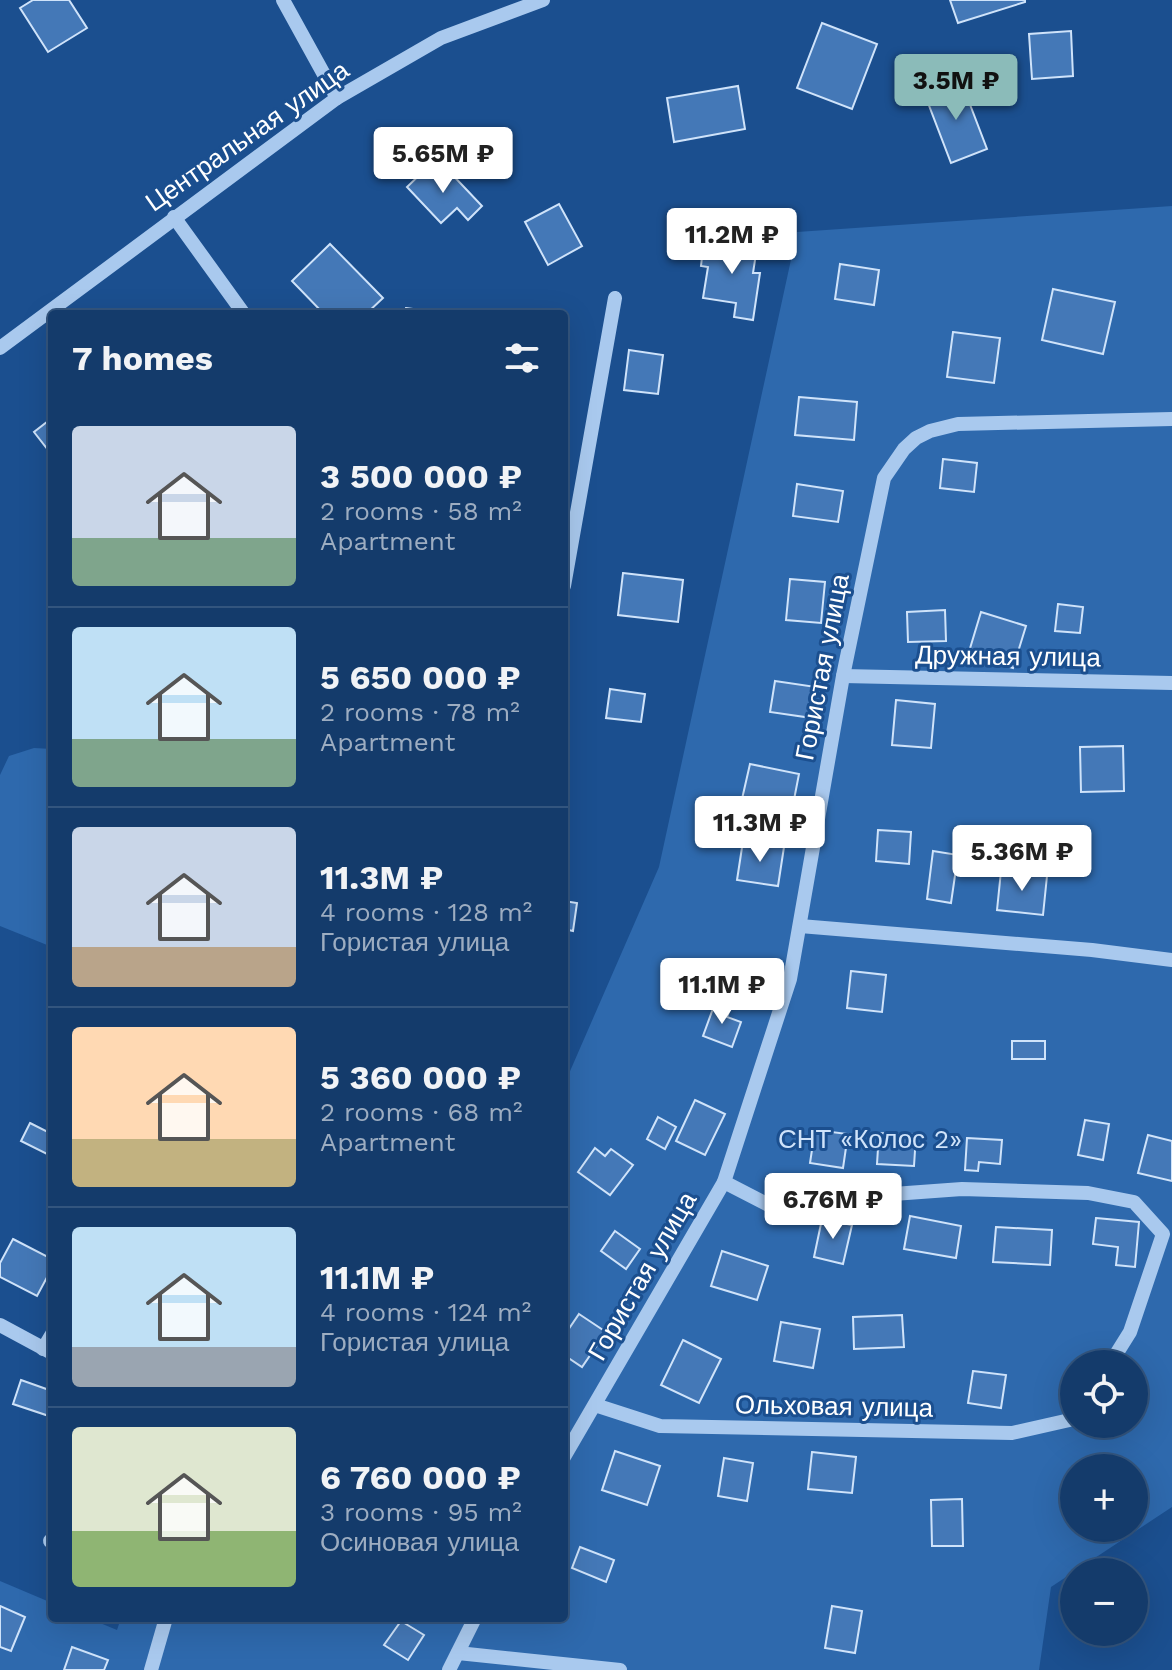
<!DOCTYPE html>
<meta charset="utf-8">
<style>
body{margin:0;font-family:"Work Sans",sans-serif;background:#1d4271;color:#f1f3f6;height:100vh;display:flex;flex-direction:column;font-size:30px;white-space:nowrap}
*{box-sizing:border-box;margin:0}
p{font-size:26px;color:#9dadc1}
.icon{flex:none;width:44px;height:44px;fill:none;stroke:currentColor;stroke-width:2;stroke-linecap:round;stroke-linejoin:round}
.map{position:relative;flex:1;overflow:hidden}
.panel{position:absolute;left:48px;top:310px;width:520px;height:1312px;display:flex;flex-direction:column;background:#143b6b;border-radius:8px;box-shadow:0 8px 32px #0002,0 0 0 2px #33557e}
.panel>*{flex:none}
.buttons{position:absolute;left:1060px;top:1350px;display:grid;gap:16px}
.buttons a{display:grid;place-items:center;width:88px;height:88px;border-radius:50%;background:#143b6b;box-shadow:0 8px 32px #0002,0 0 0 2px #33557e;font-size:40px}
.price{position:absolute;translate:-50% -68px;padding:0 18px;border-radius:8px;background:#fff;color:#222;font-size:26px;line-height:52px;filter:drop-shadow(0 2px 4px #0008)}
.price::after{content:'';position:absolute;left:50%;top:48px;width:24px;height:18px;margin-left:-12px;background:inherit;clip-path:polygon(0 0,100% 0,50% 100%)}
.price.current{background:#8bbbb9;color:#111}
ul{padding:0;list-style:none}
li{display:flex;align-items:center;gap:24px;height:200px;padding:0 24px}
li+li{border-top:2px solid #33557e}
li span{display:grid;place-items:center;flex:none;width:224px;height:160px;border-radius:8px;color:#555}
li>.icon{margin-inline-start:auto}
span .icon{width:96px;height:96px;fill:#fffc;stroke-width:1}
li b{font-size:34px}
h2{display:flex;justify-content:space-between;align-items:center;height:96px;padding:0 24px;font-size:34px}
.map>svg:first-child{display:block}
.green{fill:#2e69ad;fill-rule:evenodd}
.building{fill:#4478b7;stroke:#cfe3fa;stroke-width:2}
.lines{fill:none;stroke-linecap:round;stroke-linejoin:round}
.minor{stroke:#a9c9ee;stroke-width:14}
.labels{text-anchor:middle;stroke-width:6;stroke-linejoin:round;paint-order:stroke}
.street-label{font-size:26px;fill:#fff;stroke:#1b4f8f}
.park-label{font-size:26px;fill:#cfe3fa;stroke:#1b4f8f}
</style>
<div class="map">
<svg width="1172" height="1670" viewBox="0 0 1172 1670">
<rect width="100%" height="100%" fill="#1b4f8f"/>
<g class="green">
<path d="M 1172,206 L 1172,1507 L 1051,1587 L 1039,1670 L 0,1670 L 0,1581 L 52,1603 L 52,1618 L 88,1618 L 117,1630 L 121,1618 L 564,1618 L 564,1085 L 659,867 L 797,232 ZM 1074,1364 L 1134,1364 L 1134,1424 L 1074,1424 ZM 1074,1468 L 1134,1468 L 1134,1528 L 1074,1528 Z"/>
<path d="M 34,748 L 52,749 L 52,947 L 0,926 L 0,775 L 9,756 Z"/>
</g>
<g class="building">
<path d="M 33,0 L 69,0 L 87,28 L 48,52 L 20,8 Z"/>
<path d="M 950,0 L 1025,0 L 1025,2 L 958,23 Z"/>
<path d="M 822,23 L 877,44 L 852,109 L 797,88 Z"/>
<path d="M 1071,31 L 1073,76 L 1032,79 L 1029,34 Z"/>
<path d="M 961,81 L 987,149 L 951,163 L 925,95 Z"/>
<path d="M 738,86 L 745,129 L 674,142 L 667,98 Z"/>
<path d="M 429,166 L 438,176 L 446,168 L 482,206 L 468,220 L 457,208 L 441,223 L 407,187 Z"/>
<path d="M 559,204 L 582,246 L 548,265 L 525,222 Z"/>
<path d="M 704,240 L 757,247 L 753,273 L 760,273 L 753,320 L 734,317 L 736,303 L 703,298 L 708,267 L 701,266 Z"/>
<path d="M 330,244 L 383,298 L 366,314 L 324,314 L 292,281 Z"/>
<path d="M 840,264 L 879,270 L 874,305 L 835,299 Z"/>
<path d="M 1053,289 L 1115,302 L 1103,354 L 1042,340 Z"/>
<path d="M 406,308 L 442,313 L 442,314 L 405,314 Z"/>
<path d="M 953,332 L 1000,338 L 994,383 L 947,377 Z"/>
<path d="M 629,350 L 663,355 L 658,394 L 624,390 Z"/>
<path d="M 799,397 L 857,402 L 854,440 L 795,435 Z"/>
<path d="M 52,418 L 52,455 L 34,432 Z"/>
<path d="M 943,459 L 977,463 L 974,492 L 940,488 Z"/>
<path d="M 797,484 L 843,491 L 838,522 L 793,516 Z"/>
<path d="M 623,573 L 683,580 L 678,622 L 618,615 Z"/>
<path d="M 790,579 L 825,582 L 821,623 L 786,620 Z"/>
<path d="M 1058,604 L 1083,607 L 1080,633 L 1055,631 Z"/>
<path d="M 945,610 L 946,641 L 908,642 L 907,612 Z"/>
<path d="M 981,612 L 1026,626 L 1013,668 L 968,655 Z"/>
<path d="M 775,681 L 816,687 L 812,718 L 770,712 Z"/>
<path d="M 610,689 L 645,694 L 641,722 L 606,718 Z"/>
<path d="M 896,700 L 935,704 L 931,748 L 892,745 Z"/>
<path d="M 1123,746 L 1124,791 L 1081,792 L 1080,747 Z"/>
<path d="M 750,764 L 799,774 L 792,810 L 742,799 Z"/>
<path d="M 878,830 L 911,832 L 909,864 L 876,861 Z"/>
<path d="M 743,841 L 784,847 L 778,886 L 737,880 Z"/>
<path d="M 933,851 L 958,855 L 951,903 L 927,899 Z"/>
<path d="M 1001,871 L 1047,876 L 1043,915 L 997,910 Z"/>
<path d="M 564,901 L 577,903 L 573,931 L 564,929 Z"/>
<path d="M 747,960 L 764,964 L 760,985 L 742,981 Z"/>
<path d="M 851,971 L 886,975 L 882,1012 L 847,1008 Z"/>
<path d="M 715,1003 L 730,1009 L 727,1017 L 741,1022 L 732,1047 L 703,1036 Z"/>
<rect x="1012" y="1041" width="33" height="18"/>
<path d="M 695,1100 L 725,1114 L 705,1155 L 676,1141 Z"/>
<path d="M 658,1117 L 676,1127 L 665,1149 L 647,1139 Z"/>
<path d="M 1085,1120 L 1109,1124 L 1103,1160 L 1078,1155 Z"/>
<path d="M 30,1123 L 52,1134 L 52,1149 L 49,1155 L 21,1141 Z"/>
<path d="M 815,1130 L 848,1134 L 843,1168 L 810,1163 Z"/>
<path d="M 879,1133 L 916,1135 L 914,1166 L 877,1164 Z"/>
<path d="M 1148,1135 L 1172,1141 L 1172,1181 L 1138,1173 Z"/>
<path d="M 967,1138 L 1002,1140 L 1000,1164 L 979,1162 L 978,1171 L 965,1170 Z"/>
<path d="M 595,1148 L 605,1156 L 611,1149 L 633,1165 L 610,1195 L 578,1172 Z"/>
<path d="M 910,1216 L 961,1226 L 956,1258 L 904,1249 Z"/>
<path d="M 1096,1218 L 1139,1222 L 1135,1267 L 1116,1265 L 1118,1247 L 1093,1244 Z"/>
<path d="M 822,1219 L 852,1225 L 843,1264 L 814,1257 Z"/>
<path d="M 996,1227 L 1052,1230 L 1050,1265 L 993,1262 Z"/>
<path d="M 615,1231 L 640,1249 L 626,1269 L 601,1251 Z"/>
<path d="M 13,1239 L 52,1259 L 52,1268 L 37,1296 L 0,1277 L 0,1263 Z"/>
<path d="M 722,1251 L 768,1266 L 757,1300 L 711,1286 Z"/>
<path d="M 579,1314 L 606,1332 L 582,1367 L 564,1355 L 564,1336 Z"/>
<path d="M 902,1315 L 904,1347 L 854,1349 L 853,1317 Z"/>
<path d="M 781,1322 L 820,1329 L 813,1368 L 774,1361 Z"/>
<path d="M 683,1340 L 721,1359 L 699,1403 L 661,1385 Z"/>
<path d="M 973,1371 L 1006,1375 L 1001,1408 L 968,1403 Z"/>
<path d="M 21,1380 L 52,1391 L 52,1417 L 13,1404 Z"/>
<path d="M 615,1451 L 660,1466 L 647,1505 L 602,1490 Z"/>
<path d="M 812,1452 L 856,1457 L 852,1493 L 808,1489 Z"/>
<path d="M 724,1458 L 753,1463 L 747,1501 L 718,1496 Z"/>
<path d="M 962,1499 L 963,1546 L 932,1546 L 931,1500 Z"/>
<path d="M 580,1547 L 614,1560 L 606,1582 L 572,1568 Z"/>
<path d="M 0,1606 L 25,1617 L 11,1651 L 0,1647 Z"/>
<path d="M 832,1606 L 862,1611 L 855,1653 L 825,1648 Z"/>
<path d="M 401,1621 L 424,1635 L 408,1660 L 384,1645 Z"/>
<path d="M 72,1647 L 108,1660 L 104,1670 L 64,1670 Z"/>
</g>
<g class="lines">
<g class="minor">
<path d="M 283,0 L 337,98"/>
<path d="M 174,217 L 244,314"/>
<path d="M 0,348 L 337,98 L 441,38 L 543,0"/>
<path d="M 564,586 L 615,298"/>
<path d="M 843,676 L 1172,683"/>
<path d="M 800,926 L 1092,950 L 1172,960"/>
<path d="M 724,1182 L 782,1212 L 852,1197 L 962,1189 L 1088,1193 L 1134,1202 L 1163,1234 L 1130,1332 L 1110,1364"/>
<path d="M 0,1325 L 52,1353"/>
<path d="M 43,1349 L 52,1334"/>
<path d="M 595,1405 L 660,1426 L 1012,1433 L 1074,1419"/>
<path d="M 564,1457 L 724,1182 L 790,979 L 843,676 L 884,478 L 904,449 L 916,438 L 930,431 L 958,424 L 1172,419"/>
<path d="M 50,1541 L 52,1542"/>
<path d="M 458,1653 L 620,1670"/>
<path d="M 151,1670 L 166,1618"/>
<path d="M 449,1670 L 475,1618"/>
</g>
</g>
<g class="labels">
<g class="street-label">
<text transform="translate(247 136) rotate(-35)" y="9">Центральная улица</text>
<text transform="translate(1008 656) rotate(1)" y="9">Дружная улица</text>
<text transform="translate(822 667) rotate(-79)" y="9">Гористая улица</text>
<text transform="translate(642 1276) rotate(-60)" y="9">Гористая улица</text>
<text transform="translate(834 1406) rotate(1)" y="9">Ольховая улица</text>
</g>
<g class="park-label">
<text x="870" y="1148">СНТ «Колос 2»</text>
</g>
</g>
</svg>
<div class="buttons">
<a><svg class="icon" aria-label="locate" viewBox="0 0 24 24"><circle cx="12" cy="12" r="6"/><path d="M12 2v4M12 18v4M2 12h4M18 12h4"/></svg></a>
<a>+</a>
<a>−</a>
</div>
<b class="price current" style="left:956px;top:122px">3.5M ₽</b>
<b class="price" style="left:443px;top:195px">5.65M ₽</b>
<b class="price" style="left:732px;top:276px">11.2M ₽</b>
<b class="price" style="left:760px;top:864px">11.3M ₽</b>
<b class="price" style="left:1022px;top:893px">5.36M ₽</b>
<b class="price" style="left:722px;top:1026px">11.1M ₽</b>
<b class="price" style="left:833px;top:1241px">6.76M ₽</b>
<section class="panel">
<h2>7 homes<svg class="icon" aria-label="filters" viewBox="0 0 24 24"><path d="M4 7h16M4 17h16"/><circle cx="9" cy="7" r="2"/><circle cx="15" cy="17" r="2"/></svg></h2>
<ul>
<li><span style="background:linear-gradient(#c9d6e8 70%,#7fa58c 0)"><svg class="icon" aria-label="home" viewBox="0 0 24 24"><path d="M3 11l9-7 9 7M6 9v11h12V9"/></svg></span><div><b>3 500 000 ₽</b><p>2 rooms · 58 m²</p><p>Apartment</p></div></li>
<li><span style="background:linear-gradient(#bfe0f5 70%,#7fa58c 0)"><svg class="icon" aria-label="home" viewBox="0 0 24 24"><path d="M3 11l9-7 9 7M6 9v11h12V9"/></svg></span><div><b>5 650 000 ₽</b><p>2 rooms · 78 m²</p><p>Apartment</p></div></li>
<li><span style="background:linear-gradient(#c9d6e8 75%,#b9a48a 0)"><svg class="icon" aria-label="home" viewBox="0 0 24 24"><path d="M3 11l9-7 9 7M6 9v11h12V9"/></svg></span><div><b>11.3M ₽</b><p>4 rooms · 128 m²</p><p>Гористая улица</p></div></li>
<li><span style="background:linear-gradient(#ffd9b3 70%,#c2b280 0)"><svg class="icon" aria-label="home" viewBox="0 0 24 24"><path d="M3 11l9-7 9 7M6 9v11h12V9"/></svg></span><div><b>5 360 000 ₽</b><p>2 rooms · 68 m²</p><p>Apartment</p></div></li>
<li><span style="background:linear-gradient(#bfe0f5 75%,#9aa5b1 0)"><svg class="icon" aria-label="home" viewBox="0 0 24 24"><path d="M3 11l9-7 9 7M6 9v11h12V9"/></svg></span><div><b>11.1M ₽</b><p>4 rooms · 124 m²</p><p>Гористая улица</p></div></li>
<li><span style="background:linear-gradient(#dfe7d0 65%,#8fb573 0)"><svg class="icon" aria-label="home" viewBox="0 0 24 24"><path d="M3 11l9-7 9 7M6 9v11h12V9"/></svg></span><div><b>6 760 000 ₽</b><p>3 rooms · 95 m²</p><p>Осиновая улица</p></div></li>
</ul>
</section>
</div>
